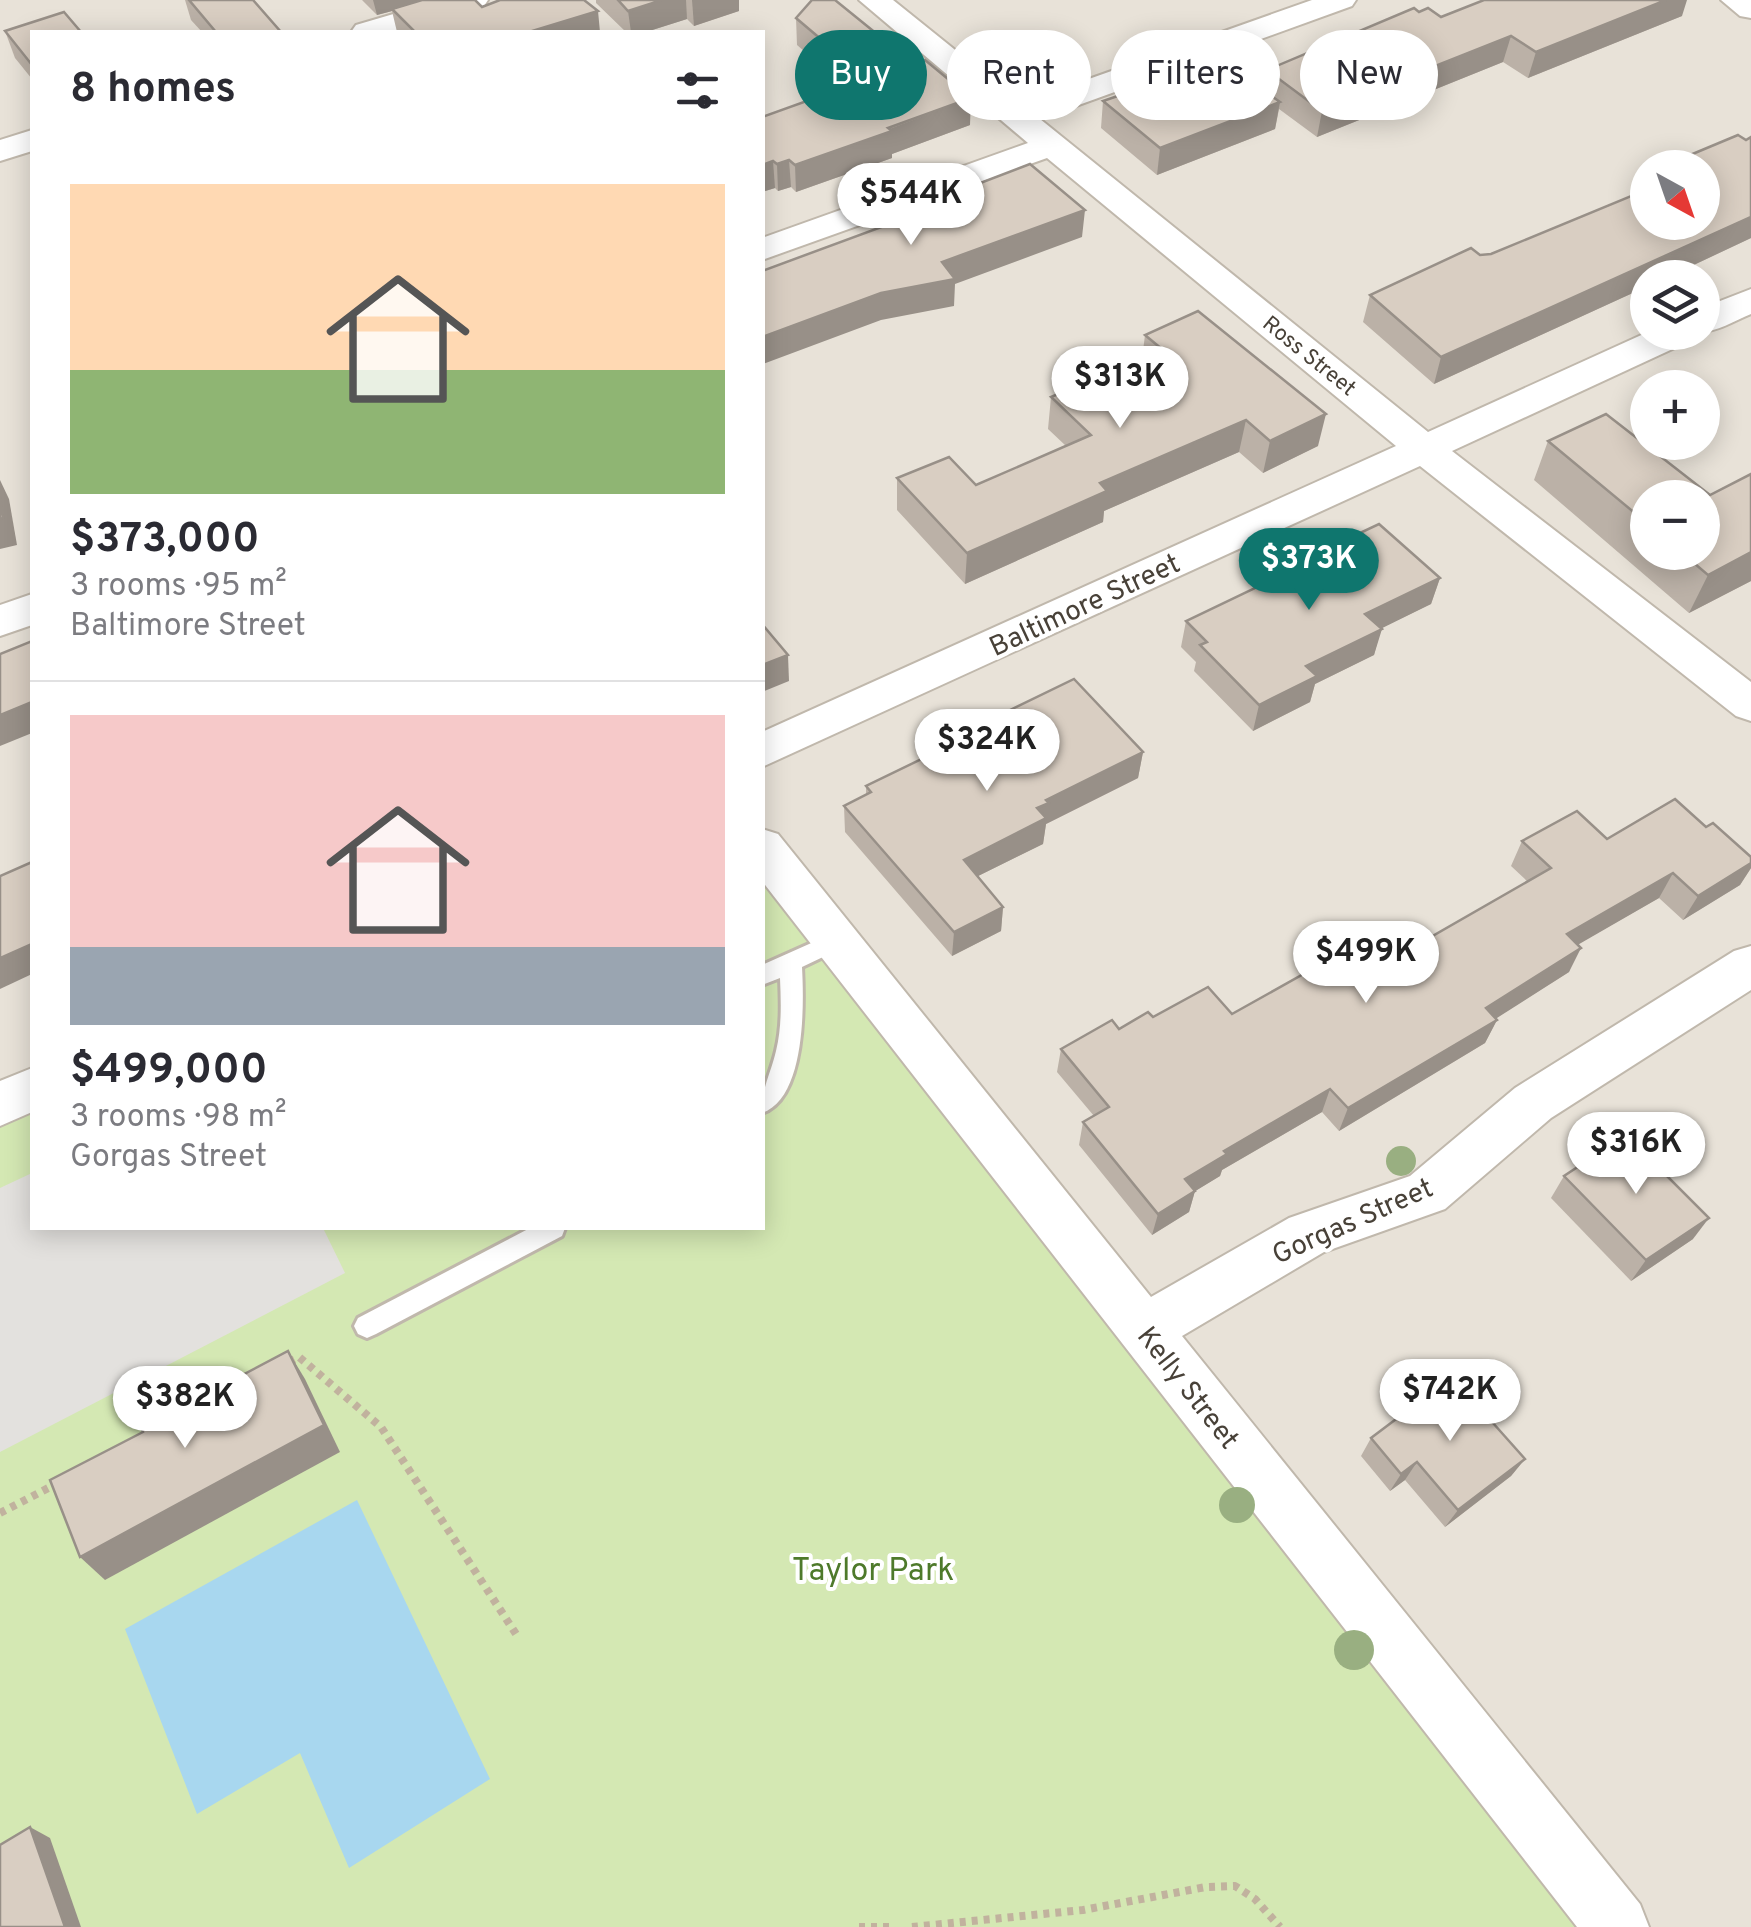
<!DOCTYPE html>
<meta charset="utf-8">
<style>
body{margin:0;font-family:Overpass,sans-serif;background:#f2f2f3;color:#2b2b33;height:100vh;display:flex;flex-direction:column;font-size:38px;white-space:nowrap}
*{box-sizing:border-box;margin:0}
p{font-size:32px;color:#7c7c81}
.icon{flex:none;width:55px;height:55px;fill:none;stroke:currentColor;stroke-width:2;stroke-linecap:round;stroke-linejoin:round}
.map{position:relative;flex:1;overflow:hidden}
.sheet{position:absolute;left:30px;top:30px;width:735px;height:1200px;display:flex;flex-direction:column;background:#fff;border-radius:0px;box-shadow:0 5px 25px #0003}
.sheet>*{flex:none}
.hud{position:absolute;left:795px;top:30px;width:805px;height:90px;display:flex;gap:20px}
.needle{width:65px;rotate:140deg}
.fabs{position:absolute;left:1630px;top:150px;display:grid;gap:20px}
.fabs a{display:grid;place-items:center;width:90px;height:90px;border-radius:50%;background:#fff;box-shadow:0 5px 25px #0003;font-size:50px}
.price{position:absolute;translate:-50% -85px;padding:0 22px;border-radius:35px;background:#fff;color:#222;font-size:32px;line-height:65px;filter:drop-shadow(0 2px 5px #0008)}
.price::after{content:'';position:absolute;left:50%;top:60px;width:30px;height:22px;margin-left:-15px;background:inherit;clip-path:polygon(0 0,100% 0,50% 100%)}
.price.active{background:#0f766e;color:#fff}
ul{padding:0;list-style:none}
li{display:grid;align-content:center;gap:20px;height:530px;padding:0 40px}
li+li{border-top:2px solid #e1e1e2}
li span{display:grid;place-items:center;height:310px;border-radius:0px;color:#555}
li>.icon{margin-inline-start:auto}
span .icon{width:180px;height:180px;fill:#fffc;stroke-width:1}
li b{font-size:42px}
h2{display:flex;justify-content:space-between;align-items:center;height:120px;padding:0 40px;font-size:42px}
.tag{padding:0 35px;border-radius:45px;background:#fff;box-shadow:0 5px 25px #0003;font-size:35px;line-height:90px}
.tag.active{background:#0f766e;color:#fff}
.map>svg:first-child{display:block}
.residential{fill:#e8e2d8;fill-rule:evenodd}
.green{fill:#d4e8b3}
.parking{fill:#e3e1de}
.water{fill:#a8d7ef}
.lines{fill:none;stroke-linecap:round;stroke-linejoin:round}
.lane-casing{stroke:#c0b8ac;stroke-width:6}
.street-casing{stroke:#c0b8ac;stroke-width:4}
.path{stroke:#c1b29e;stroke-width:8;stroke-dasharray:6 6;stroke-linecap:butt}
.lane{fill:#fff;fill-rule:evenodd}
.street{fill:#fff;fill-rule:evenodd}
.tree{fill:#99af81}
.wall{fill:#bbb1a7;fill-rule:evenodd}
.shaded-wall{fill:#989088}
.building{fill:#d9cec2;stroke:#989088;stroke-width:2.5}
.labels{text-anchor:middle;stroke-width:8;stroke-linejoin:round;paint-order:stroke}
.far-street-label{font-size:22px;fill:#484138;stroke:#fff}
.street-label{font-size:28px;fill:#484138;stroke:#fff}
.near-park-label{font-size:32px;fill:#4e7a2b;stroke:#fff}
</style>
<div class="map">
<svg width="1751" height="1927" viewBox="0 0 1751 1927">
<rect width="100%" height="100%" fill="#f4f0ea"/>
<path class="residential" d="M 0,0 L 1751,0 L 1751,1927 L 1617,1927 L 763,846 L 762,32 L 32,32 L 32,1096 L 0,1112 ZM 1648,168 L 1702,168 L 1702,222 L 1648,222 ZM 1648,278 L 1702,278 L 1702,332 L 1648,332 ZM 1648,388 L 1702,388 L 1702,442 L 1648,442 ZM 1648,498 L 1702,498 L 1702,552 L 1648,552 Z"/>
<path class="green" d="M 763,847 L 1617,1927 L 0,1927 L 0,1104 L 32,1089 L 32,1228 L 762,1228 Z"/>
<path class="parking" d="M 32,1173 L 32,1228 L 323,1228 L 345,1273 L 0,1452 L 0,1188 Z"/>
<path class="water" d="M 357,1500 L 490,1779 L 349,1868 L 300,1753 L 197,1814 L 125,1629 Z"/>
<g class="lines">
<g class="lane-casing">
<g id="lane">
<path d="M 836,932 L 844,935 L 847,941 L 844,947 L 802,967 C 804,1004 806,1098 762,1113 C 762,1086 770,1076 776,1051 C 782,1027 781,1002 780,978 L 762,985 L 762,965 Z"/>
<path d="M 530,1228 L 565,1228 L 562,1236 L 376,1334 L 367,1338 L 358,1334 L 354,1326 L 358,1318 Z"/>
</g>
</g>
<g class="street-casing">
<g id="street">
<path d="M 441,0 L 488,0 L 484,6 L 398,32 L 351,32 L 356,25 Z"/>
<path d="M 859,0 L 893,0 L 1021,103 L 1312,0 L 1356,0 L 1352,6 L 1040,119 L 1428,432 L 1648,332 L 1697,332 L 1692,340 L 1452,451 L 1751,682 L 1751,721 L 1736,716 L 1420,466 L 762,767 L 762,732 L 1396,446 L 1047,158 L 762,260 L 762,238 L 1028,143 Z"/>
<path d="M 1721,0 L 1751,0 L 1751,18 L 1740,16 Z"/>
<path d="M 32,130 L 32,151 L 0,161 L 0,140 Z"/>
<path d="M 1751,289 L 1751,314 C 1734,321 1717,332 1699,332 L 1702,332 L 1702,308 Z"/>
<path d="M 32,594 L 32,625 L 0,636 L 0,605 Z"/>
<path d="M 762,829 L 778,834 L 1151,1297 L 1289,1218 L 1410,1176 L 1515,1088 L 1734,951 L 1751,946 L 1751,990 L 1551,1118 L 1445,1209 L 1324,1252 L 1182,1336 L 1640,1904 L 1649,1927 L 1577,1927 L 762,881 Z"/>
<path d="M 32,1068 L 32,1112 L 0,1126 L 0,1081 Z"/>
</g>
</g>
<g class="path">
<path d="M 289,1362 L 299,1357 L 381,1427 L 516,1634"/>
<path d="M 0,1513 L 56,1484"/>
<path d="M 859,1927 L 889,1927"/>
<path d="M 912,1927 L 1083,1910 L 1206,1887 L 1235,1886 L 1255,1899 L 1280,1927"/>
</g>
<use href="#lane" class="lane"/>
<use href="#street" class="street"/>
</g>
<g class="tree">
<circle cx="1401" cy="1161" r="15"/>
<circle cx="1237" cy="1505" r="18"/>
<circle cx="1354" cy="1650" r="20"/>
</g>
<g class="wall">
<path d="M 185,0 L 253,0 L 281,32 L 202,32 L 191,20 Z"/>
<path d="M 362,0 L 475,0 L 482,7 L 600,32 L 397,32 L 392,11 L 377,15 Z"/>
<path d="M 596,0 L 739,0 L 739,11 L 694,26 L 687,19 L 646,32 L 626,32 L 596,3 Z"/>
<path d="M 1419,12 L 1441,17 L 1682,16 L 1528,78 L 1503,62 L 1317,137 L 1279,109 L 1275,129 L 1157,175 L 1101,128 L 1103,101 L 1172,95 L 1264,91 L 1267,70 Z"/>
<path d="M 796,18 L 970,125 L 892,154 L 892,158 L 796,192 L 791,187 L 778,191 L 775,188 L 762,192 L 762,117 L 846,87 L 797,45 Z"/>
<path d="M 5,31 L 32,32 L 32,79 L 15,58 Z"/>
<path d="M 1648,172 L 1648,222 L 1751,238 L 1666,278 L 1648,278 L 1648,286 L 1434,384 L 1363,322 L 1370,295 L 1480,255 L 1491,254 L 1638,193 L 1645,173 Z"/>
<path d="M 1145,335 L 1318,446 L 1263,473 L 1239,452 L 1104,511 L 1103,522 L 965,584 L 897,510 L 897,478 L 976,485 L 1066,446 L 1048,429 L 1051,397 L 1142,359 Z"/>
<path d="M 1548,441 L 1710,495 L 1751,474 L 1751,581 L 1689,613 L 1534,480 ZM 1648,498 L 1702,552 L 1648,552 Z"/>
<path d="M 1328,548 L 1440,578 L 1431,604 L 1381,628 L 1374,655 L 1315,684 L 1310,702 L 1253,731 L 1194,671 L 1196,662 L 1181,647 L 1186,621 L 1327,554 Z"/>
<path d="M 1006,712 L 1143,752 L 1138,778 L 1046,824 L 1043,844 L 978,876 L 1003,907 L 1001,931 L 952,956 L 845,832 L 844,806 L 866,795 L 866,786 L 1005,718 Z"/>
<path d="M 1706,827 L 1751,857 L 1751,868 L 1740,885 L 1683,920 L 1659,898 L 1578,944 L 1569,972 L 1496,1018 L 1497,1020 L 1485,1043 L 1339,1131 L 1322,1112 L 1222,1170 L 1220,1176 L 1195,1191 L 1189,1212 L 1152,1235 L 1079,1145 L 1083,1122 L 1094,1116 L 1057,1072 L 1061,1049 L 1153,1017 L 1232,1014 L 1422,942 L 1528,882 L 1511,866 L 1522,841 L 1607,839 Z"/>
<path d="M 1564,1176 L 1693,1239 L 1631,1281 L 1551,1198 Z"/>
<path d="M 1371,1438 L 1525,1459 L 1511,1476 L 1445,1527 L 1405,1480 L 1390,1491 L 1361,1456 Z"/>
</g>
<g class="shaded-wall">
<path d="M 373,0 L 434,0 L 377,15 Z"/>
<path d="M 662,0 L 686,0 L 687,19 L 646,32 L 631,32 L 628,11 Z"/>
<path d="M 692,0 L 739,0 L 739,11 L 694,26 Z"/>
<path d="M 1666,0 L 1687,0 L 1682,16 L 1528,78 L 1536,52 Z"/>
<path d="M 598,11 L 600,32 L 529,32 Z"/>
<path d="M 1511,36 L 1503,62 L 1317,137 L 1322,111 Z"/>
<path d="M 971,98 L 970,125 L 892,154 L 892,158 L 796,192 L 795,165 Z"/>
<path d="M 1280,102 L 1275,129 L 1157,175 L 1160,148 Z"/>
<path d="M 789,160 L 791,187 L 778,191 L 777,164 Z"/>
<path d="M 773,161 L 775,188 L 762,192 L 762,165 Z"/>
<path d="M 1085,210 L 1082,237 L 955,284 L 954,306 L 881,320 L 763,364 L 762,337 L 942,262 Z"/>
<path d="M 1751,217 L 1751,238 L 1666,278 L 1648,278 L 1648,286 L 1434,384 L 1441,357 Z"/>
<path d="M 1326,414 L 1318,446 L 1263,473 L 1270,441 Z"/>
<path d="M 1246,420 L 1239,452 L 1104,511 L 1103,522 L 965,584 L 967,553 L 1100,483 Z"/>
<path d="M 0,480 L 9,499 L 17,545 L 0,549 Z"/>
<path d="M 1751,552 L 1751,581 L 1689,613 L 1708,575 Z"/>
<path d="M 1440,578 L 1431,604 L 1358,640 L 1365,614 Z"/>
<path d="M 1382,629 L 1374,655 L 1315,684 L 1310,702 L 1253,731 L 1259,705 L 1306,666 Z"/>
<path d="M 788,655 L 789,681 L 762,692 L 762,665 Z"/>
<path d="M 32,702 L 32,733 L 0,746 L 0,715 Z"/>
<path d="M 1143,752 L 1138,778 L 1046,824 L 1043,844 L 962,884 L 964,860 L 1037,808 L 1046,800 Z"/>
<path d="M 1751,863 L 1751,868 L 1740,885 L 1683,920 L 1698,896 Z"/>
<path d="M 1673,873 L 1659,898 L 1555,958 L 1567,934 Z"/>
<path d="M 1003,907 L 1001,931 L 952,956 L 954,932 Z"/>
<path d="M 32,944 L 32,974 L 0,989 L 0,958 Z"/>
<path d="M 1581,948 L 1569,972 L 1475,1032 L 1486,1008 Z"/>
<path d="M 1497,1020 L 1485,1043 L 1339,1131 L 1348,1108 Z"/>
<path d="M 1330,1089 L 1322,1112 L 1222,1170 L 1220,1176 L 1179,1201 L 1185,1179 L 1224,1151 Z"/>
<path d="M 1195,1191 L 1189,1212 L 1152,1235 L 1158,1214 Z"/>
<path d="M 1709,1218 L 1693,1239 L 1631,1281 L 1646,1260 Z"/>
<path d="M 288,1351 L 305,1379 L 340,1452 L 105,1580 L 80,1557 Z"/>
<path d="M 1525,1459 L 1511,1476 L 1445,1527 L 1458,1510 Z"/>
<path d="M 1417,1462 L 1405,1480 L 1390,1491 L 1401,1474 Z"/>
<path d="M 30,1827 L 50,1838 L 81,1927 L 65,1927 Z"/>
</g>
<g class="building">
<path d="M 189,0 L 253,0 L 281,32 L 216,32 Z"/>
<path d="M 422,0 L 475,0 L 482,7 L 500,0 L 584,0 L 598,11 L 529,32 L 415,32 L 392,9 Z"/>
<path d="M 618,0 L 662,0 L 628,11 Z"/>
<path d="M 812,0 L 835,0 L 914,64 L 925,60 L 971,98 L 888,128 L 892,131 L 795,165 L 789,160 L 777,164 L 773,161 L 762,165 L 762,117 L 868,79 L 796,18 Z"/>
<path d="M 1484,0 L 1666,0 L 1536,52 L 1511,36 L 1322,111 L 1267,70 L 1414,8 L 1419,12 L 1428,8 L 1441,17 Z"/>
<path d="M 64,12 L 81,32 L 32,32 L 32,65 L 5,31 Z"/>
<path d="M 1236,71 L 1280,102 L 1160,148 L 1103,101 L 1156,83 L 1172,95 Z"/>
<path d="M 1738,135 L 1746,140 L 1751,137 L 1751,217 L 1441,357 L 1370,295 L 1471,248 L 1480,255 L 1491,254 L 1648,189 L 1648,222 L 1702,222 L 1702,168 L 1659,168 Z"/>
<path d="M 1030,164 L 1085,210 L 942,262 L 955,279 L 881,293 L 762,337 L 762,271 L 933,208 L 928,203 Z"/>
<path d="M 1198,311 L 1326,414 L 1270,441 L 1246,420 L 1100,483 L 1107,491 L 967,553 L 897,478 L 949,457 L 976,485 L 1091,435 L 1051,397 L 1163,350 L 1145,335 Z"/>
<path d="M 1606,414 L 1710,495 L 1751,474 L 1751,552 L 1708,575 L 1681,552 L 1702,552 L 1702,498 L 1648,498 L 1648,524 L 1548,441 Z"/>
<path d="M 0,497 L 3,518 L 0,519 Z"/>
<path d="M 1379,524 L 1440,578 L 1365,614 L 1382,629 L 1306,666 L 1317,676 L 1259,705 L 1200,645 L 1207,642 L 1186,621 L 1332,551 L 1328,548 Z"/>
<path d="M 762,624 L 788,655 L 762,665 Z"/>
<path d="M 32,641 L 32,702 L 0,715 L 0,654 Z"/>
<path d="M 1074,679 L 1143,752 L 1046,800 L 1049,803 L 1037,808 L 1046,818 L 964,860 L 1003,907 L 954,932 L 844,806 L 871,792 L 866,786 L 1010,716 L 1006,712 Z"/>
<path d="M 1675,799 L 1706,827 L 1713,823 L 1751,857 L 1751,863 L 1698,896 L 1673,873 L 1567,934 L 1581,948 L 1486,1008 L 1497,1020 L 1348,1108 L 1330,1089 L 1224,1151 L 1227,1154 L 1185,1179 L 1195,1191 L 1158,1214 L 1083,1122 L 1109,1107 L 1061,1049 L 1112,1020 L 1119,1029 L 1148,1012 L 1153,1017 L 1208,987 L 1232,1014 L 1332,958 L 1344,970 L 1408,934 L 1422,942 L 1551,868 L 1522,841 L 1577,811 L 1607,839 Z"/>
<path d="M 32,862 L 32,944 L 0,958 L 0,876 Z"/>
<path d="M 1626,1135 L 1709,1218 L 1646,1260 L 1564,1176 Z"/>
<path d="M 288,1351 L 324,1425 L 80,1557 L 50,1480 L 143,1432 L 136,1415 L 202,1380 L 208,1393 Z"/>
<path d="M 1452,1377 L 1525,1459 L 1458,1510 L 1417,1462 L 1401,1474 L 1371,1438 Z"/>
<path d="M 30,1827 L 65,1927 L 0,1927 L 0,1845 Z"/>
</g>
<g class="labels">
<g class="far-street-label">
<text transform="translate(1310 355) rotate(39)" y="8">Ross Street</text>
</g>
<g class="street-label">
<text transform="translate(1084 604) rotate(-25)" y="10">Baltimore Street</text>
<text transform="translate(1352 1220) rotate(-24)" y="10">Gorgas Street</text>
<text transform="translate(1189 1387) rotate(52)" y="10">Kelly Street</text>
</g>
<g class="near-park-label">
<text x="873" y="1580">Taylor Park</text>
</g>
</g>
</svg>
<div class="fabs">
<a><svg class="needle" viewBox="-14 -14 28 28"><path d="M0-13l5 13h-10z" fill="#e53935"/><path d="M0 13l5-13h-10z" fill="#7c7c81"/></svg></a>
<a><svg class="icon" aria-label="layers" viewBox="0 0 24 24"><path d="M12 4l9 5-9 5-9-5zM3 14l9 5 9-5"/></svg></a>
<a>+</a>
<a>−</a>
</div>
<b class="price" style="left:911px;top:248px">$544K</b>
<b class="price" style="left:1120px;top:431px">$313K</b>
<b class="price active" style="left:1309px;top:613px">$373K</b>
<b class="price" style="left:987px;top:794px">$324K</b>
<b class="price" style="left:1366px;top:1006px">$499K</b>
<b class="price" style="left:1636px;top:1197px">$316K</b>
<b class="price" style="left:1450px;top:1444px">$742K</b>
<b class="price" style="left:185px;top:1451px">$382K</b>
<div class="hud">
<a class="tag active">Buy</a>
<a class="tag">Rent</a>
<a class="tag">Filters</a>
<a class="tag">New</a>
</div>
<section class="sheet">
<h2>8 homes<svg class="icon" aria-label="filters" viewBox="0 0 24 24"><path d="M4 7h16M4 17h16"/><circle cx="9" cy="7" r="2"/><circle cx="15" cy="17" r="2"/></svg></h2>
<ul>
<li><span style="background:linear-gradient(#ffd9b3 60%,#8fb573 0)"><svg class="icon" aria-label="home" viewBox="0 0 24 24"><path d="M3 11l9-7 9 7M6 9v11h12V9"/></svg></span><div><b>$373,000</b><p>3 rooms · 95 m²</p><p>Baltimore Street</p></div></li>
<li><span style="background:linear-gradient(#f6c9c9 75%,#9aa5b1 0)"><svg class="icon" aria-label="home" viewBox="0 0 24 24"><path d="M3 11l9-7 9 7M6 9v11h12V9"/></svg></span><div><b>$499,000</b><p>3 rooms · 98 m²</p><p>Gorgas Street</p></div></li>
</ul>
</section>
</div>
